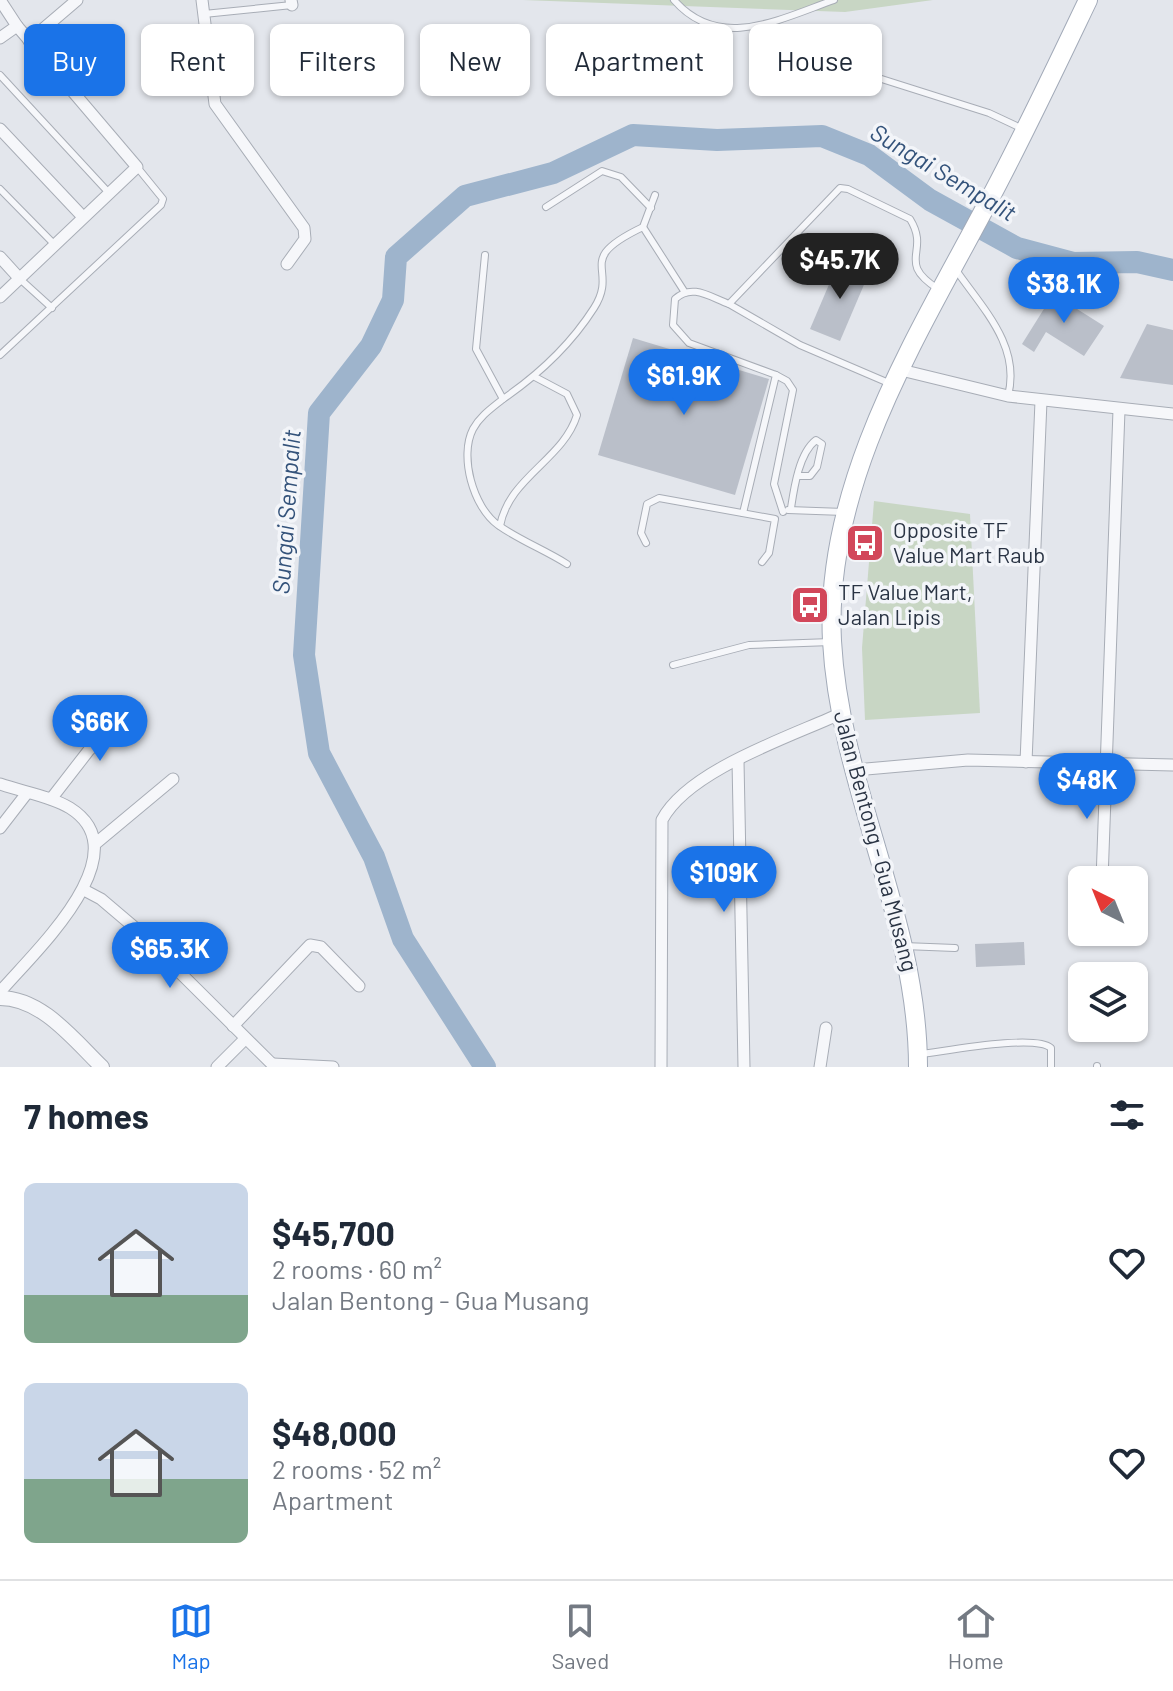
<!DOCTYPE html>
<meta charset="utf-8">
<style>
body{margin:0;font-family:Barlow,sans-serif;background:#f2f2f3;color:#1f2937;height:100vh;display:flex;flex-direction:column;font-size:30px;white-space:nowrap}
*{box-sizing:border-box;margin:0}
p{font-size:26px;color:#747a83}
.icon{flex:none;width:44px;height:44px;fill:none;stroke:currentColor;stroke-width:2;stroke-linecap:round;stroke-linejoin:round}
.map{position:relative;height:1067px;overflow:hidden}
.drawer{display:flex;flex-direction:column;background:#fff;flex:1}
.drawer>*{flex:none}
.top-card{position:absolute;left:24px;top:24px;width:1126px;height:72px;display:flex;gap:16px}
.needle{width:52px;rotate:317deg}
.buttons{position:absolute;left:1068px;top:866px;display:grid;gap:16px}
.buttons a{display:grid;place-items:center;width:80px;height:80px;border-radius:12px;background:#fff;box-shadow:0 2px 6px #0004;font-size:40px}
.price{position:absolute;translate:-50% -68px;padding:0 18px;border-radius:28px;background:#1a73e8;color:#fff;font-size:26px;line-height:52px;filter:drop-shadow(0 2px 4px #0008)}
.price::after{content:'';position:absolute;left:50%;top:48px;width:24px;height:18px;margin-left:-12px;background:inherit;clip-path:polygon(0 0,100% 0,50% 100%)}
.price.current{background:#222;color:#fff}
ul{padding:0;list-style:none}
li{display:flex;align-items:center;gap:24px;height:200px;padding:0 24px}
li span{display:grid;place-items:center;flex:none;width:224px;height:160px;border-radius:12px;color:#555}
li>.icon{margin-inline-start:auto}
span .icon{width:96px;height:96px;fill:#fffc;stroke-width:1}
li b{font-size:34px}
h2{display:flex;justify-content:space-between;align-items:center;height:96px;padding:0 24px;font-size:34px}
.pill{padding:0 28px;border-radius:12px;background:#fff;box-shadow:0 2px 6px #0004;font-size:28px;line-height:72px}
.pill.current{background:#1a73e8;color:#fff}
.dock{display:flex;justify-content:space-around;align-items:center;height:112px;border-top:2px solid #e0e1e3;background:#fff;font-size:22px;color:#747a83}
.dock a{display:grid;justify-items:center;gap:4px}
.dock .current{color:#1a73e8}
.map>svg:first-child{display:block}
.green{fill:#c8d6c4}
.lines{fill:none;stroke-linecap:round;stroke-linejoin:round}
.river{stroke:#9eb4cc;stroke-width:22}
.building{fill:#babfc9}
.service-casing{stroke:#a8adb6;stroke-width:8}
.minor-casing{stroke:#a8adb6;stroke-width:13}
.tertiary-casing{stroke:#a8adb6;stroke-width:16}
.primary-casing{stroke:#a2aab8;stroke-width:20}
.service{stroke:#f6f7fa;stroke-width:6}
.minor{stroke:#f6f7fa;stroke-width:11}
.tertiary{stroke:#f6f7fa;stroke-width:14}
.primary{stroke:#fff;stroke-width:18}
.labels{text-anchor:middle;stroke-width:7;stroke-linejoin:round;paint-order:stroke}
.poi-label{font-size:22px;fill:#2a3444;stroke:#f3f5f9;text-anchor:start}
.street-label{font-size:22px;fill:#2a3444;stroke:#f3f5f9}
.water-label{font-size:24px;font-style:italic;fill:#33527a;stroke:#f3f5f9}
</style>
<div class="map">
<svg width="1173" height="1067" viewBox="0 0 1173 1067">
<rect width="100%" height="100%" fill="#e3e6ec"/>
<g class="green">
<path d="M 523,0 L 933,0 L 845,12 Z"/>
<path d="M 874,501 L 970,514 L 980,713 L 865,720 L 862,648 Z"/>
</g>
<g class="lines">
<path class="river" d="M 485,1067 L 403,939 L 374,857 L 319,753 L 304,655 L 319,413 L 371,346 L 393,300 L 396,257 L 465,196 L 553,173 L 633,135 L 717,140 L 822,136 L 869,155 L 930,200 L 1017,248 L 1073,263 L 1137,262 L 1173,270"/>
</g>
<g class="building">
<path d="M 839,261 L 869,273 L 840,341 L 810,329 Z"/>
<path d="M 1057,288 L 1070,296 L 1066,302 L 1104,326 L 1084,356 L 1046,332 L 1034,352 L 1022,344 Z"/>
<path d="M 1147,324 L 1173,330 L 1173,385 L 1120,378 Z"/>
<path d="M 633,338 L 769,379 L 735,495 L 598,455 Z"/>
<path d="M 1024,942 L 1025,965 L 976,967 L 975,944 Z"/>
</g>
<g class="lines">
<g class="service-casing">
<g id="service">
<path d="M 674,0 C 719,52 780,19 834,0"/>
<path d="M 204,14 L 292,5"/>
<path d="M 0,75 L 109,193"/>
<path d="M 869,75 L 989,113 L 1023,129"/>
<path d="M 0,189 L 55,245"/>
<path d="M 546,207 L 602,171 L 621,177 L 651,208"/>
<path d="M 643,227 L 684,291"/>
<path d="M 485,255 L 476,349 L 503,399 C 492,408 480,416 473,429 C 459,456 473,507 498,525 C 519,540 545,550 567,564"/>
<path d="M 956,270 C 983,309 1021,346 1008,396"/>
<path d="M 20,279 L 52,308"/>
<path d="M 729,304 L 800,345 L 891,384"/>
<path d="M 0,355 L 161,205 L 163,199 L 137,167"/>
<path d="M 776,375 L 787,381 L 793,390 L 774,484 L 783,512"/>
<path d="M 503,399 C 538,375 571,344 594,308 C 620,267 572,261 643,227 L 655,195"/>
<path d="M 791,508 C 794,488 799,453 816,440 L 822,444 L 817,467 L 810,476 L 798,476"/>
<path d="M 788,510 L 844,512"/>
<path d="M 743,513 L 776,375 L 689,343 L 673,325 L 675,299 C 692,283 710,297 729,304 L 840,188 L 848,189 L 910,219 C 931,253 895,261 938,289"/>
<path d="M 500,526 C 509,477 563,460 577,415 L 567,394 L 535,377"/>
<path d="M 646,543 L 641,533 L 647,504 L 659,498 L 775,519 L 769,553 L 762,562"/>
<path d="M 673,665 L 749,645 L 831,642"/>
<path d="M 904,946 L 955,948"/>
<path d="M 922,1054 C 947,1051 1035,1034 1051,1048 L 1051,1067"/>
<path d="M 1097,1066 L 1097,1067"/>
</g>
</g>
<g class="minor-casing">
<g id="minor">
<path d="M 202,0 L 215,104 L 304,228 L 305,239 L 287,264"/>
<path d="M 291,0 L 292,5"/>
<path d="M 0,38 L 17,26 L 0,0"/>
<path d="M 29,41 L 77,0"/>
<path d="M 0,129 L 83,217"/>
<path d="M 0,257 L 20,279"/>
<path d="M 0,297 L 137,167 L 17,26"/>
<path d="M 901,370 L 1008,396 L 1173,414"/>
<path d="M 738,761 L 744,1067"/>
<path d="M 1026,762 L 1041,401"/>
<path d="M 855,770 L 968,760 L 1173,765"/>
<path d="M 0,784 C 23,792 50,796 70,808 C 143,854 31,955 0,992"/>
<path d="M 51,799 L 89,750 L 130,711"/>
<path d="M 0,828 L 27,793"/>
<path d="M 95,844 L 173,779"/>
<path d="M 1102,880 L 1119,410"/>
<path d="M 84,890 L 101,899 L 134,927 L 275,1067"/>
<path d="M 233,1026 L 310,945 L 321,947 L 359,986"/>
<path d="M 273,1064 L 333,1067"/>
<path d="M 217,1067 L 245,1039"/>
<path d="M 661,1067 L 662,820 C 688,770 792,736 842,713"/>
<path d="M 820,1067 L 826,1028"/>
</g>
</g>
<g class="tertiary-casing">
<path id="tertiary" d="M 0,998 C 42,998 74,1040 102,1067"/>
</g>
<g class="primary-casing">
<path id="primary" d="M 918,1067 C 918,919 840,788 832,641 C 824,484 915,340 986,206 C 1022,139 1055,69 1088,0"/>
</g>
<use href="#service" class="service"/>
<use href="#minor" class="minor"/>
<use href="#tertiary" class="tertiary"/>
<use href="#primary" class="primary"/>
</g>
<defs>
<g id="bus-square" transform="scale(2)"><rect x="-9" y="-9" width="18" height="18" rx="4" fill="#d2475a" stroke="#f3f5f9"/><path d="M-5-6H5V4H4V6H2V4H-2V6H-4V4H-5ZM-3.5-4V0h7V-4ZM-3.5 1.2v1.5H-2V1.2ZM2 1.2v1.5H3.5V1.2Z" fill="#fff"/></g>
</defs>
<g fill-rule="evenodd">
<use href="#bus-square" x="865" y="543"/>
<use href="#bus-square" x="810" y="605"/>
</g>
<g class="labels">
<g class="poi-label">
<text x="893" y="538">Opposite TF<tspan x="893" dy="25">Value Mart Raub</tspan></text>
<text x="838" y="600">TF Value Mart,<tspan x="838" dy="25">Jalan Lipis</tspan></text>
</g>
<g class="street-label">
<text transform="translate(876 841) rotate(75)" y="8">Jalan Bentong - Gua Musang</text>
</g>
<g class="water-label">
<text transform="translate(943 173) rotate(31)" y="8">Sungai Sempalit</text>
<text transform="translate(287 512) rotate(-86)" y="8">Sungai Sempalit</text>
</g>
</g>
</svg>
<div class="buttons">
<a><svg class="needle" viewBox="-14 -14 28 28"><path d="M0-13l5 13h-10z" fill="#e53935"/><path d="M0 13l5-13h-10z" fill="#747a83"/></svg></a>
<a><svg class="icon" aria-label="layers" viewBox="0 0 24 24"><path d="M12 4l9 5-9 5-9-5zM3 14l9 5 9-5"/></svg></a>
</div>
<b class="price current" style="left:840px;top:301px">$45.7K</b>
<b class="price" style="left:1064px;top:325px">$38.1K</b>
<b class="price" style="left:684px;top:417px">$61.9K</b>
<b class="price" style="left:100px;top:763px">$66K</b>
<b class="price" style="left:1087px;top:821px">$48K</b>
<b class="price" style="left:724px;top:914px">$109K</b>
<b class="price" style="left:170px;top:990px">$65.3K</b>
<div class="top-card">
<a class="pill current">Buy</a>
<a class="pill">Rent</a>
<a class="pill">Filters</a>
<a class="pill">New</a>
<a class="pill">Apartment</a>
<a class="pill">House</a>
</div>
</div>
<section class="drawer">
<h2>7 homes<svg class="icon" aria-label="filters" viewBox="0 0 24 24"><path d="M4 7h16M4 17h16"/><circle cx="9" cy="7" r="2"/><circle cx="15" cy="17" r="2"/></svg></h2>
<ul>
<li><span style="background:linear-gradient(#c9d6e8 70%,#7fa58c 0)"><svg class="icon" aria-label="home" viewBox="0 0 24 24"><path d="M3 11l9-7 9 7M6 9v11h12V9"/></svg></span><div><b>$45,700</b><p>2 rooms · 60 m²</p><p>Jalan Bentong - Gua Musang</p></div><svg class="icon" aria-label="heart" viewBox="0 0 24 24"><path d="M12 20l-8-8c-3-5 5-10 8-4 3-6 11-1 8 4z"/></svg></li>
<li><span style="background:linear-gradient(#c9d6e8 60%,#7fa58c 0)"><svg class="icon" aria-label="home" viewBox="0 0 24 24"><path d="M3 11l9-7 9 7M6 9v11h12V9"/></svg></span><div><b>$48,000</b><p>2 rooms · 52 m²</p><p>Apartment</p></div><svg class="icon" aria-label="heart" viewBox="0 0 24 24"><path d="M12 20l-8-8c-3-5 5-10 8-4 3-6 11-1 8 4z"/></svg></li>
</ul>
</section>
<nav class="dock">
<a class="current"><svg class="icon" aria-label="map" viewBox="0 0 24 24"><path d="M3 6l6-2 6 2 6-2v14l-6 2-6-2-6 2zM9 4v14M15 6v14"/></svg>Map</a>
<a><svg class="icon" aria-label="saved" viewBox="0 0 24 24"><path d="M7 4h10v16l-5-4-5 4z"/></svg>Saved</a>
<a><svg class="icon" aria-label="home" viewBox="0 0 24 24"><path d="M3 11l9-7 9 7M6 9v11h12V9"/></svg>Home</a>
</nav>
